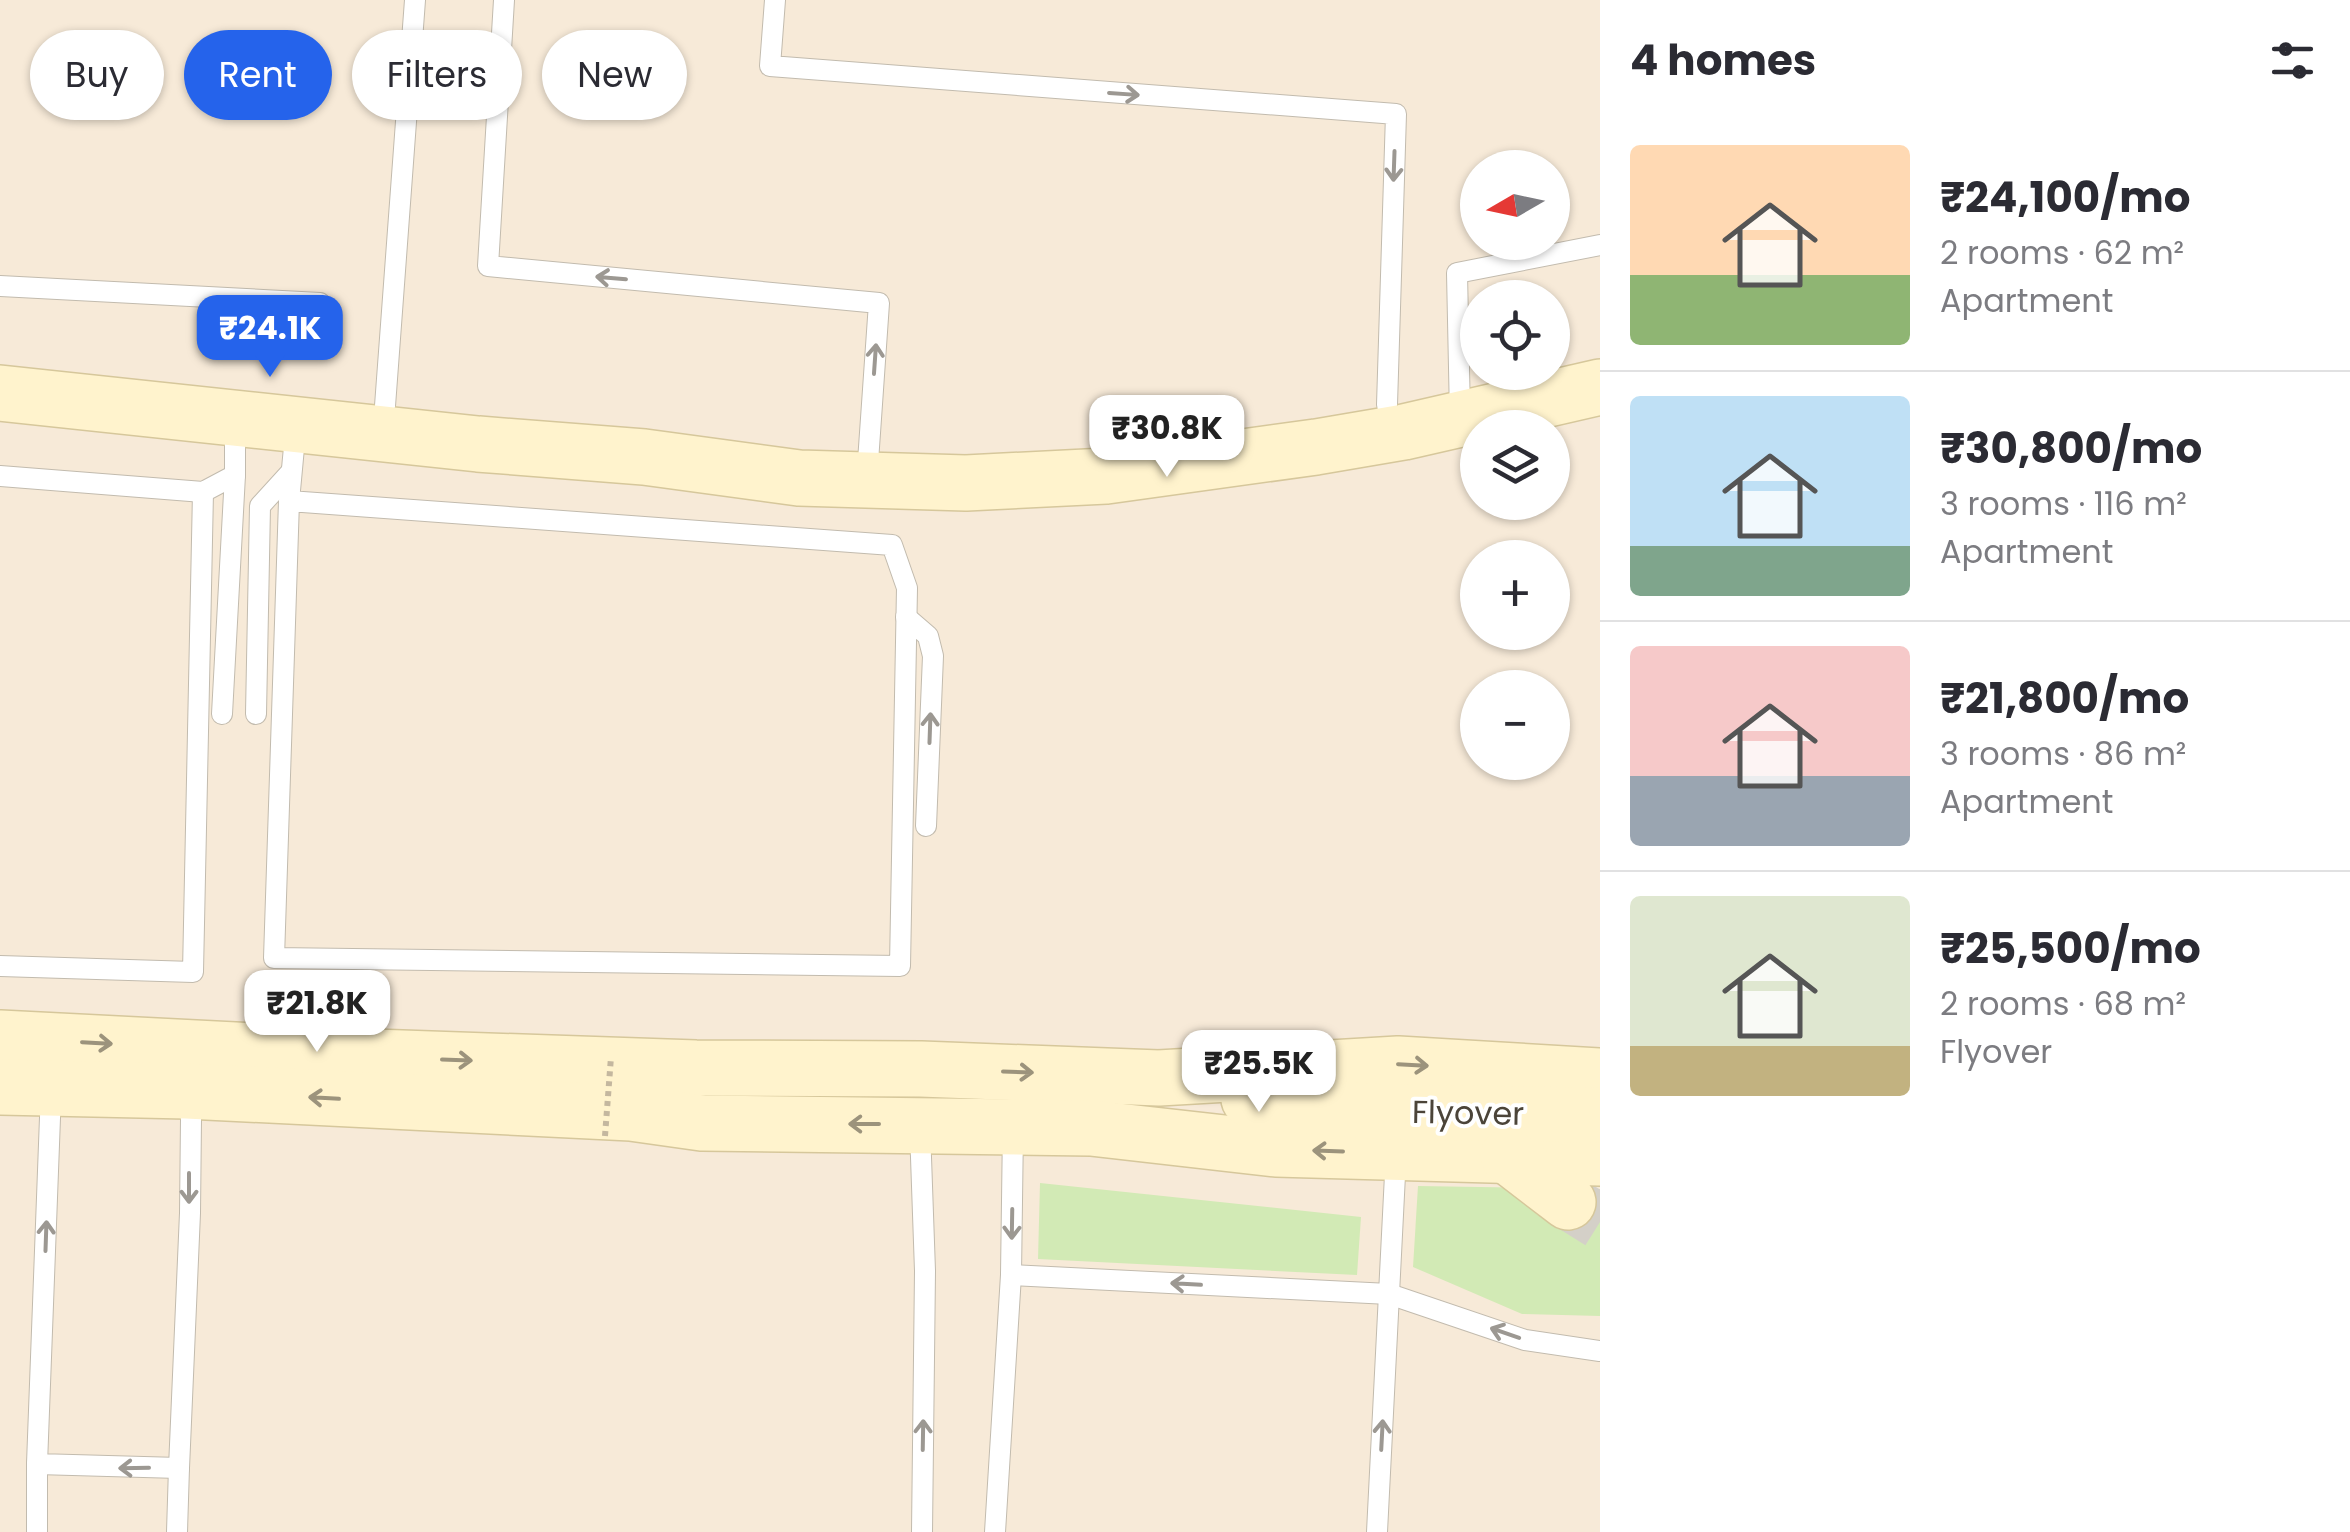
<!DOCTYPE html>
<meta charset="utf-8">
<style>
body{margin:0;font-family:Poppins,sans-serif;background:#f7f7f7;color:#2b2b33;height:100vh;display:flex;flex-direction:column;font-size:38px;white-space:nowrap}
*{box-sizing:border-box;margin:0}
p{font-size:32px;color:#7c7c81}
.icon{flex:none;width:55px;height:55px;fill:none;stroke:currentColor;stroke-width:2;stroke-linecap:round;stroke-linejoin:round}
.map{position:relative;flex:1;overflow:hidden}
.side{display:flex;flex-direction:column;background:#fff;width:750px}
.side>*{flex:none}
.guide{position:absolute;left:30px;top:30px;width:950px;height:90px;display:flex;gap:20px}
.needle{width:65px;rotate:261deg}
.controls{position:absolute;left:1460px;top:150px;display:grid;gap:20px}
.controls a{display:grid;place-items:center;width:110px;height:110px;border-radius:50%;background:#fff;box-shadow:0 2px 8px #0004;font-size:50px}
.price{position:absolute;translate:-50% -85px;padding:0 22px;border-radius:20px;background:#fff;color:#222;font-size:32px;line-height:65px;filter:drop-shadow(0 2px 5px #0008)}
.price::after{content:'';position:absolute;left:50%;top:60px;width:30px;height:22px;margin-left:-15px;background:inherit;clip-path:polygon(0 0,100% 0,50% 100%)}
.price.active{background:#2563eb;color:#fff}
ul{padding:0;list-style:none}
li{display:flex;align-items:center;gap:30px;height:250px;padding:0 30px}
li+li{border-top:2px solid #e1e1e2}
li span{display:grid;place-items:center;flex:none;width:280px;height:200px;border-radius:10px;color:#555}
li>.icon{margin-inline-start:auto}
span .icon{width:120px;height:120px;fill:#fffc;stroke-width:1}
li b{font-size:42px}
h2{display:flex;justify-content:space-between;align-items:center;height:120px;padding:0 30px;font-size:42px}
.pill{padding:0 35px;border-radius:45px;background:#fff;box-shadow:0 2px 8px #0004;font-size:35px;line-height:90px}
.pill.active{background:#2563eb;color:#fff}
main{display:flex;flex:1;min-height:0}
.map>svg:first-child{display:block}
.commercial{fill:#f7ead8;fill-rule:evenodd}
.green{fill:#d2eab5}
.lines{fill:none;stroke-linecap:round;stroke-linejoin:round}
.secondary-tunnel{stroke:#d4d0c8;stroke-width:55;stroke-dasharray:55 28;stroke-linecap:butt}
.lane-casing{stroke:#c2bbae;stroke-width:22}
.secondary-casing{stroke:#d6c79b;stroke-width:58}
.lane{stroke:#fff;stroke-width:20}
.secondary{stroke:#fff3cd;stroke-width:55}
.path-bridge{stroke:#c4b79f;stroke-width:6;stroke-dasharray:5 5;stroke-linecap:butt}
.oneway{stroke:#9c9892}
.oneway2{stroke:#9c937c}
.labels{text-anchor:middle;stroke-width:8;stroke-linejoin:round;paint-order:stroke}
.street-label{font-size:32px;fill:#4b4439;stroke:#fff}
</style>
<main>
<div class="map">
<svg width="1600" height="1532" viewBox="0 0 1600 1532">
<rect width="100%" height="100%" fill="#f6f3ec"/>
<path class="commercial" d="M 0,0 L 1600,0 L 1600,1532 L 0,1532 ZM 1478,168 L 1552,168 L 1552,242 L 1478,242 ZM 1478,298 L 1552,298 L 1552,372 L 1478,372 ZM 1478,428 L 1552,428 L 1552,502 L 1478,502 ZM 1478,558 L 1552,558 L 1552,632 L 1478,632 ZM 1478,688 L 1552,688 L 1552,762 L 1478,762 Z"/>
<g class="green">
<path d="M 1040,1183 L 1361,1217 L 1357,1275 L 1038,1259 Z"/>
<path d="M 1418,1186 L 1600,1189 L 1600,1316 L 1522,1314 L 1413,1267 Z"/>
</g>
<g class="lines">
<path class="secondary-tunnel" d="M 1568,1202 L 1600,1222"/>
<g class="lane-casing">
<g id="lane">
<path d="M 504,0 L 488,266 L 879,303 L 867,476"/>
<path d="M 775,0 L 770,66 L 1396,114 L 1387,405"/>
<path d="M 0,286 L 320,303"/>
<path d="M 385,406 L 415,0"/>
<path d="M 1460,415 L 1457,273 L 1600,245"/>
<path d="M 0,476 L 203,492 L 235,475 L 235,422"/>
<path d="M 289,501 L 892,545 L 907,588 L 900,966 L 274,958 L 289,501 L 296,426"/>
<path d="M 906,617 L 928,636 L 933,656 L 926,826"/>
<path d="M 222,714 L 235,475"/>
<path d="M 256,714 L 260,506 L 291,472"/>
<path d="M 0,966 L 193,972 L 203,492"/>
<path d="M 51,1091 L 37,1464 L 179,1468 L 190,1213 L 191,1119 L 188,1093"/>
<path d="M 920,1129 L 925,1271 L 922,1532"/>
<path d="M 1011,1275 L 1389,1294 L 1525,1340 L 1600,1351"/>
<path d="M 37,1464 L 37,1532"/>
<path d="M 177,1532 L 179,1468"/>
<path d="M 995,1532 L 1011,1275 L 1013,1128"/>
<path d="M 1377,1532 L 1396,1155"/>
</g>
</g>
<g class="secondary-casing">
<g id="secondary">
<path d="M 0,393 L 478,444 L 644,457 L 799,478 L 966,483 L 1106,476 L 1316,447 L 1404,432 L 1600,387"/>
<path d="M 0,1038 L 373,1057 L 696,1068 L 921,1069 L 1159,1078 L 1398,1064 L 1600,1076"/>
<path d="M 0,1087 L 187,1091 L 631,1113 L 702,1123 L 1091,1128 L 1276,1149 L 1600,1158"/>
<path d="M 1249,1099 L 1270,1103 L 1382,1112 L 1600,1115"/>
<path d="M 1508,1156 L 1568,1202"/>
</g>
</g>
<use href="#lane" class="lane"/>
<use href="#secondary" class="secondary"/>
<path class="path-bridge" d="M 605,1136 L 611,1057"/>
</g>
<defs><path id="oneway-shaft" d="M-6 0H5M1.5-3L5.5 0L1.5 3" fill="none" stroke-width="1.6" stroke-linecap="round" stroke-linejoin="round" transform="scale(2.5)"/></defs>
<g class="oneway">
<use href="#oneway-shaft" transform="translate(1124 94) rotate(4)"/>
<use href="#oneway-shaft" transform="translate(1394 166) rotate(92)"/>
<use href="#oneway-shaft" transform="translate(611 278) rotate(-175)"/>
<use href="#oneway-shaft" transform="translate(875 359) rotate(-86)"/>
<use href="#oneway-shaft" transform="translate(930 728) rotate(-88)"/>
<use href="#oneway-shaft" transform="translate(189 1188) rotate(90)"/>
<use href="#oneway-shaft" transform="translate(1012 1224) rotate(91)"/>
<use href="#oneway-shaft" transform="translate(46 1236) rotate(-88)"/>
<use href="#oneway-shaft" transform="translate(1186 1284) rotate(-177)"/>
<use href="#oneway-shaft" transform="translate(1505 1333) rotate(-161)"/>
<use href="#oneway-shaft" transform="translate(923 1435) rotate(-89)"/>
<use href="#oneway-shaft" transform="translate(1382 1435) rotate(-87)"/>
<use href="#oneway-shaft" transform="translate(134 1468) rotate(179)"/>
</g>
<g class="oneway2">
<use href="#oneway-shaft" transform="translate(97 1043) rotate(3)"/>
<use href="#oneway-shaft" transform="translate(457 1060) rotate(2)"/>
<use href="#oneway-shaft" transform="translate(1413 1065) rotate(3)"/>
<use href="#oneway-shaft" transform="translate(1018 1072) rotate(2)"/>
<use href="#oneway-shaft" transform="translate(324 1098) rotate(-177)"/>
<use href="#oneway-shaft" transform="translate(864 1124) rotate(-180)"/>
<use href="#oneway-shaft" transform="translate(1328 1151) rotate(-178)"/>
</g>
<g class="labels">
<g class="street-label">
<text transform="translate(1468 1113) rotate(1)" y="11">Flyover</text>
</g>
</g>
</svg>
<div class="controls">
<a><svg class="needle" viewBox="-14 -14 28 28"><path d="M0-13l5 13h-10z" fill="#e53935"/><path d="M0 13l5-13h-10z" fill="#7c7c81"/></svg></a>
<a><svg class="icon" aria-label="locate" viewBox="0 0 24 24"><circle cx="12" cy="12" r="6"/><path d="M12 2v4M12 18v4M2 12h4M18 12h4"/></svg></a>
<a><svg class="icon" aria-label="layers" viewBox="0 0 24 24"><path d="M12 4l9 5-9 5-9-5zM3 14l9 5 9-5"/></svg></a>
<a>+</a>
<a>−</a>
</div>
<b class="price active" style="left:270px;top:380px">₹24.1K</b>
<b class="price" style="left:1167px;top:480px">₹30.8K</b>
<b class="price" style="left:317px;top:1055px">₹21.8K</b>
<b class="price" style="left:1259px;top:1115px">₹25.5K</b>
<div class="guide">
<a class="pill">Buy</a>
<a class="pill active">Rent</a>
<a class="pill">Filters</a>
<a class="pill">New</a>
</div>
</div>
<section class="side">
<h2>4 homes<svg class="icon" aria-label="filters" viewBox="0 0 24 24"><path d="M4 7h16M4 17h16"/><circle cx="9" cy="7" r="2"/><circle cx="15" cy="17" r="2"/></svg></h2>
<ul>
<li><span style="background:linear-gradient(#ffd9b3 65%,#8fb573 0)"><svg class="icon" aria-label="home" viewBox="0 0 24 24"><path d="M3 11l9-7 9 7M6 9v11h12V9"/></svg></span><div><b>₹24,100/mo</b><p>2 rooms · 62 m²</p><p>Apartment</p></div></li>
<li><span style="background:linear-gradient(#bfe0f5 75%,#7fa58c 0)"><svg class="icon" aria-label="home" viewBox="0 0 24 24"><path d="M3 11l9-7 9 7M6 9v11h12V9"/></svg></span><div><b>₹30,800/mo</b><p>3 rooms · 116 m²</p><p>Apartment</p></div></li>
<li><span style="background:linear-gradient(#f6c9c9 65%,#9aa5b1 0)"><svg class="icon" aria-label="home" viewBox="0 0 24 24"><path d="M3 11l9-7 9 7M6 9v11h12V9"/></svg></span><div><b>₹21,800/mo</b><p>3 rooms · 86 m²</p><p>Apartment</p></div></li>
<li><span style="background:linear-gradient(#dfe7d0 75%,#c2b280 0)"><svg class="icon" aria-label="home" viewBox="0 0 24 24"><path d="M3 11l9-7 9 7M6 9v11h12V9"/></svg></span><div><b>₹25,500/mo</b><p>2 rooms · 68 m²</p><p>Flyover</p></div></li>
</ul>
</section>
</main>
